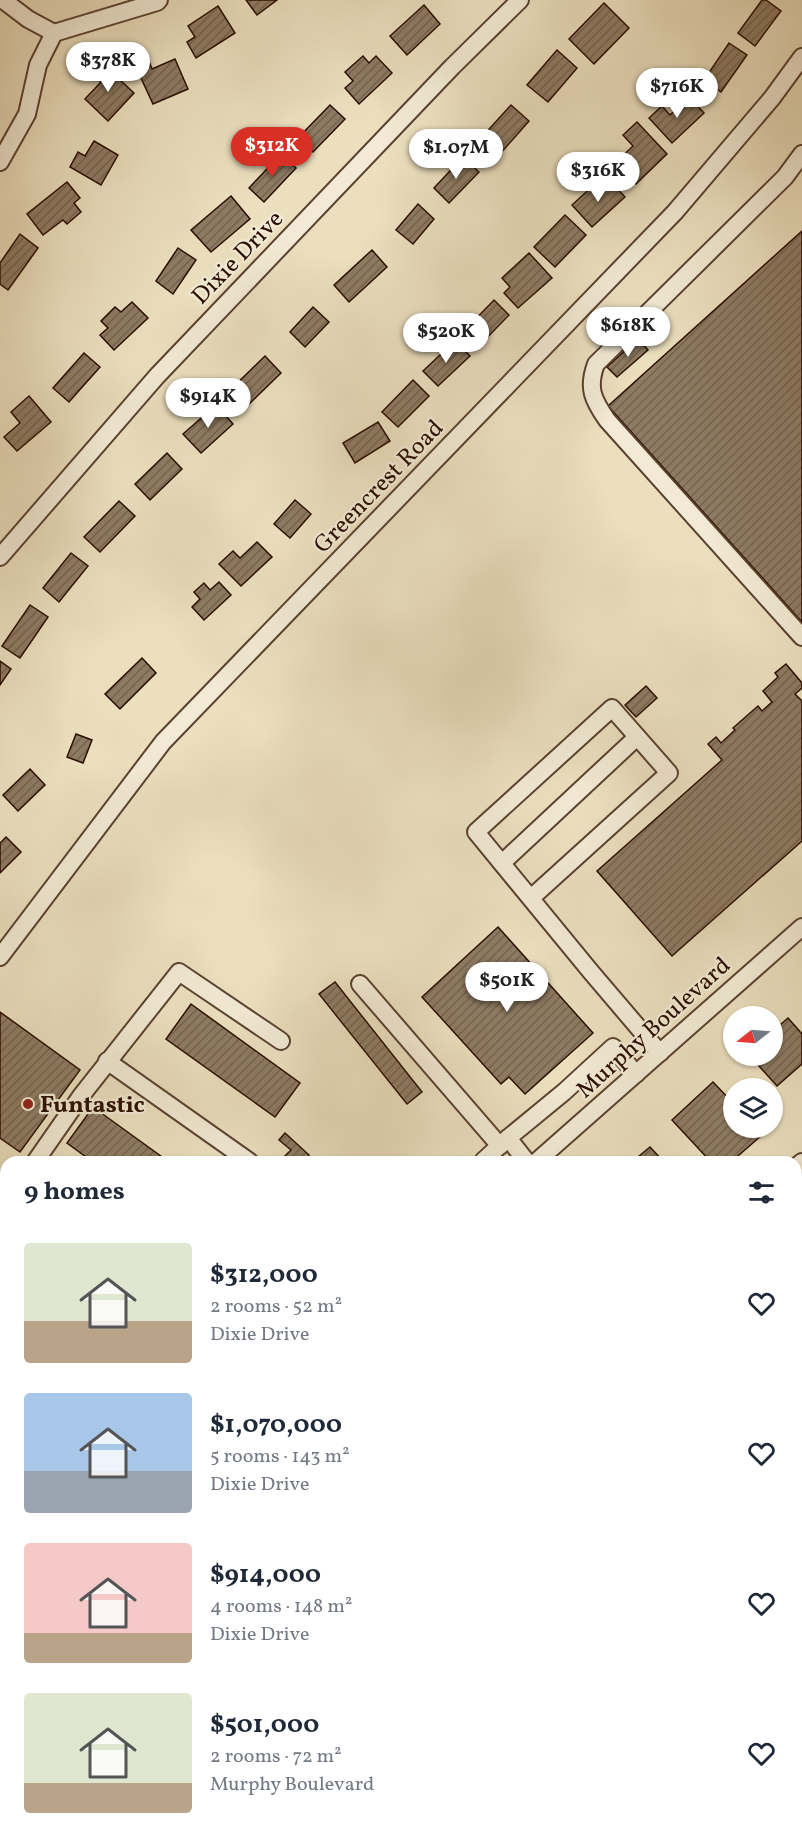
<!DOCTYPE html>
<meta charset="utf-8">
<style>
body{margin:0;font-family:Vollkorn,serif;background:#f6f6f7;color:#1f2937;height:100vh;display:flex;flex-direction:column;font-size:22px;white-space:nowrap}
*{box-sizing:border-box;margin:0}
p{font-size:20px;color:#747a83}
.icon{flex:none;width:33px;height:33px;fill:none;stroke:currentColor;stroke-width:2;stroke-linecap:round;stroke-linejoin:round}
.map{position:relative;flex:1;overflow:hidden}
.side{position:absolute;left:0px;top:1156px;width:802px;height:686px;display:flex;flex-direction:column;background:#fff;border-radius:18px 18px 0 0;box-shadow:0 2px 4px #0004}
.side>*{flex:none}
.needle{width:39px;rotate:253deg}
.buttons{position:absolute;left:723px;top:1006px;display:grid;gap:12px}
.buttons a{display:grid;place-items:center;width:60px;height:60px;border-radius:50%;background:#fff;box-shadow:0 2px 4px #0004;font-size:30px}
.price{position:absolute;translate:-50% -51px;padding:0 14px;border-radius:21px;background:#fff;color:#222;font-size:20px;line-height:39px;filter:drop-shadow(0 2px 3px #0008)}
.price::after{content:'';position:absolute;left:50%;top:36px;width:18px;height:14px;margin-left:-9px;background:inherit;clip-path:polygon(0 0,100% 0,50% 100%)}
.price.active{background:#d93025;color:#fff}
ul{padding:0;list-style:none}
li{display:flex;align-items:center;gap:18px;height:150px;padding:0 24px}
li span{display:grid;place-items:center;flex:none;width:168px;height:120px;border-radius:6px;color:#555}
li>.icon{margin-inline-start:auto}
span .icon{width:72px;height:72px;fill:#fffc;stroke-width:1}
li b{font-size:26px}
h2{display:flex;justify-content:space-between;align-items:center;height:72px;padding:0 24px;font-size:26px}
.map>svg:first-child{display:block}
.building{fill:url(#building-hatch);stroke:#2a0e01;stroke-width:1.5}
.lines{fill:none;stroke-linecap:round;stroke-linejoin:round}
.minor-casing{stroke:#5a4230;stroke-width:20}
.major-casing{stroke:#2a0e01;stroke-width:24}
.minor{stroke:#f2ead5;stroke-width:16}
.major{stroke:#ebdfbe;stroke-width:21}
.poi-dot{fill:#8f2418;stroke:#f2ead5;stroke-width:2}
.labels{text-anchor:middle;stroke-width:4.5;stroke-linejoin:round;paint-order:stroke}
.street-label{font-size:24px;fill:#2a0e01;stroke:#f2ead5}
.poi-label{font-size:24px;font-weight:bold;fill:#2a0e01;stroke:#f2ead5;text-anchor:start}
</style>
<div class="map">
<svg width="802" height="1841" viewBox="0 0 802 1841">
<defs>
<pattern id="building-hatch" width="6" height="6" patternUnits="userSpaceOnUse" patternTransform="scale(1.5)"><rect width="6" height="6" fill="#8e7b63"/><path d="M-1 1l2-2M0 6l6-6M5 7l2-2" fill="none" stroke="#74634f"/></pattern>
</defs>
<rect width="100%" height="100%" fill="#ebdfbe"/>
<filter id="stains"><feTurbulence type="fractalNoise" baseFrequency=".00333" numOctaves="4"/><feColorMatrix values="0 0 0 0 .2 0 0 0 0 .09 0 0 0 0 .02 0 0 0 .5 -.17"/></filter>
<radialGradient id="worn" r=".72"><stop offset=".6" stop-color="#630" stop-opacity="0"/><stop offset="1" stop-color="#630" stop-opacity=".3"/></radialGradient>
<g class="building">
<path d="M 246,0 L 277,0 L 257,15 Z"/>
<path d="M 762,0 L 766,0 L 781,11 L 755,46 L 738,33 Z"/>
<path d="M 604,3 L 629,28 L 594,64 L 569,39 Z"/>
<path d="M 424,5 L 440,24 L 407,55 L 390,36 Z"/>
<path d="M 218,6 L 235,33 L 196,58 L 187,42 L 195,37 L 188,26 Z"/>
<path d="M 729,43 L 747,55 L 721,92 L 704,80 Z"/>
<path d="M 557,50 L 577,68 L 548,102 L 527,85 Z"/>
<path d="M 363,56 L 369,63 L 376,56 L 392,73 L 359,104 L 345,88 L 353,81 L 345,72 Z"/>
<path d="M 148,59 L 152,69 L 175,59 L 188,89 L 153,104 L 135,65 Z"/>
<path d="M 102,63 L 134,93 L 108,121 L 85,99 L 101,82 L 92,74 Z"/>
<path d="M 689,97 L 704,113 L 672,143 L 649,118 L 662,106 L 670,115 Z"/>
<path d="M 330,105 L 345,119 L 313,152 L 298,138 Z"/>
<path d="M 511,105 L 529,121 L 499,155 L 481,138 Z"/>
<path d="M 637,122 L 667,154 L 636,184 L 615,163 L 633,146 L 623,135 Z"/>
<path d="M 94,141 L 118,155 L 101,185 L 70,167 L 78,152 L 85,156 Z"/>
<path d="M 281,154 L 296,168 L 264,202 L 249,188 Z"/>
<path d="M 463,157 L 479,172 L 449,203 L 434,188 Z"/>
<path d="M 67,182 L 80,198 L 74,203 L 81,212 L 67,224 L 63,220 L 43,235 L 27,214 Z"/>
<path d="M 611,182 L 625,197 L 592,227 L 572,205 L 596,183 L 602,190 Z"/>
<path d="M 231,196 L 250,219 L 211,252 L 191,230 Z"/>
<path d="M 418,204 L 434,219 L 413,244 L 396,230 Z"/>
<path d="M 565,215 L 586,235 L 555,267 L 534,247 Z"/>
<path d="M 802,231 L 802,622 L 608,406 Z"/>
<path d="M 20,234 L 38,248 L 8,290 L 0,284 L 0,263 Z"/>
<path d="M 178,248 L 196,260 L 173,294 L 156,281 Z"/>
<path d="M 372,250 L 387,267 L 349,302 L 334,285 Z"/>
<path d="M 529,253 L 552,278 L 518,308 L 504,293 L 510,287 L 502,278 Z"/>
<path d="M 494,300 L 509,315 L 478,347 L 463,332 Z"/>
<path d="M 132,302 L 148,318 L 114,350 L 100,335 L 108,328 L 101,321 L 115,307 L 121,312 Z"/>
<path d="M 313,307 L 329,322 L 305,347 L 290,332 Z"/>
<path d="M 638,339 L 648,350 L 617,377 L 607,367 Z"/>
<path d="M 455,341 L 470,356 L 438,386 L 423,371 Z"/>
<path d="M 84,353 L 100,367 L 69,402 L 53,388 Z"/>
<path d="M 265,356 L 281,373 L 245,408 L 229,391 Z"/>
<path d="M 413,380 L 429,396 L 398,427 L 382,412 Z"/>
<path d="M 29,396 L 51,422 L 17,451 L 4,437 L 20,423 L 11,412 Z"/>
<path d="M 216,405 L 233,424 L 201,453 L 183,434 Z"/>
<path d="M 378,422 L 390,441 L 355,463 L 343,443 Z"/>
<path d="M 167,453 L 182,469 L 150,500 L 135,484 Z"/>
<path d="M 295,500 L 311,514 L 290,538 L 274,524 Z"/>
<path d="M 119,501 L 135,516 L 100,552 L 84,537 Z"/>
<path d="M 257,542 L 272,557 L 241,586 L 219,564 L 233,551 L 240,558 Z"/>
<path d="M 71,553 L 88,566 L 59,602 L 43,588 Z"/>
<path d="M 219,582 L 231,595 L 204,620 L 192,607 L 200,599 L 194,592 L 204,583 L 210,590 Z"/>
<path d="M 30,605 L 48,617 L 20,658 L 2,646 Z"/>
<path d="M 142,658 L 156,673 L 120,709 L 105,694 Z"/>
<path d="M 0,661 L 11,669 L 0,685 Z"/>
<path d="M 786,664 L 802,683 L 802,688 L 795,694 L 802,701 L 802,841 L 672,956 L 597,871 L 722,760 L 708,744 L 716,737 L 721,743 L 735,730 L 733,728 L 758,706 L 762,711 L 772,702 L 763,691 L 778,677 L 775,673 Z"/>
<path d="M 646,686 L 657,698 L 636,717 L 625,705 Z"/>
<path d="M 76,734 L 92,740 L 83,763 L 67,757 Z"/>
<path d="M 30,769 L 45,785 L 18,811 L 3,795 Z"/>
<path d="M 6,837 L 21,852 L 0,873 L 0,843 Z"/>
<path d="M 498,927 L 593,1033 L 525,1094 L 509,1077 L 501,1084 L 422,997 Z"/>
<path d="M 335,982 L 422,1092 L 407,1104 L 319,994 Z"/>
<path d="M 191,1004 L 300,1083 L 275,1117 L 166,1039 Z"/>
<path d="M 0,1012 L 80,1070 L 20,1152 L 0,1138 Z"/>
<path d="M 788,1018 L 802,1034 L 802,1064 L 777,1086 L 750,1056 L 772,1056 L 772,1032 Z"/>
<path d="M 713,1082 L 734,1104 L 734,1128 L 755,1128 L 762,1135 L 731,1162 L 711,1162 L 672,1120 Z"/>
<path d="M 93,1107 L 169,1162 L 93,1162 L 67,1143 Z"/>
<path d="M 285,1133 L 309,1155 L 303,1161 L 300,1158 L 296,1162 L 290,1162 L 284,1157 L 291,1150 L 279,1140 Z"/>
<path d="M 650,1147 L 664,1162 L 632,1162 Z"/>
<path d="M 0,1509 L 6,1512 L 6,1525 L 0,1540 Z"/>
<path d="M 6,1693 L 6,1714 L 0,1721 L 0,1700 Z"/>
<path d="M 796,1812 L 802,1813 L 802,1841 L 789,1841 L 790,1836 L 796,1836 Z"/>
<path d="M 86,1836 L 116,1836 L 124,1841 L 82,1841 Z"/>
<path d="M 183,1836 L 214,1837 L 282,1836 L 278,1841 L 178,1841 Z"/>
<path d="M 334,1836 L 387,1836 L 383,1841 L 330,1841 Z"/>
</g>
<g class="lines">
<g class="minor-casing">
<g id="minor">
<path d="M 3,0 L 28,19 L 54,33 L 157,2 L 159,0"/>
<path d="M 802,154 L 785,177 L 596,364 C 587,388 593,400 607,420 L 802,637"/>
<path d="M 0,162 L 27,114 L 38,65 L 54,33"/>
<path d="M 0,557 L 157,376 L 452,67 L 520,0"/>
<path d="M 502,863 L 637,737"/>
<path d="M 531,898 L 669,773 L 612,708 L 476,832 L 591,972 L 660,1053"/>
<path d="M 0,957 L 163,742 L 675,212 L 772,98 L 802,57"/>
<path d="M 360,984 L 500,1146"/>
<path d="M 107,1061 L 250,1162"/>
<path d="M 508,1138 L 564,1092 L 613,1047 L 636,1074"/>
<path d="M 483,1161 L 508,1138 L 527,1162"/>
<path d="M 35,1162 L 81,1096 L 179,972 L 281,1041"/>
<path d="M 536,1162 L 802,927"/>
<path d="M 796,1167 L 802,1162"/>
<path d="M 0,1214 L 6,1205"/>
<path d="M 0,1281 L 6,1285"/>
<path d="M 796,1299 L 802,1302"/>
<path d="M 0,1342 L 6,1347"/>
<path d="M 0,1391 L 6,1396"/>
<path d="M 0,1502 L 6,1505"/>
<path d="M 796,1508 L 802,1512"/>
<path d="M 0,1554 L 6,1554"/>
<path d="M 796,1619 L 802,1624"/>
<path d="M 796,1701 L 802,1696"/>
<path d="M 0,1765 L 6,1757"/>
<path d="M 0,1776 L 6,1781"/>
<path d="M 796,1782 L 802,1778"/>
<path d="M 755,1836 L 758,1841"/>
<path d="M 39,1841 L 43,1836"/>
<path d="M 145,1841 L 145,1836"/>
<path d="M 400,1841 L 404,1836"/>
<path d="M 608,1841 L 613,1836"/>
<path d="M 715,1841 L 722,1836"/>
</g>
</g>
<g class="major-casing">
<g id="major">
<path d="M 0,1456 L 6,1458"/>
<path d="M 541,1836 L 547,1841"/>
</g>
</g>
<use href="#minor" class="minor"/>
<use href="#major" class="major"/>
</g>
<circle class="poi-dot" cx="28" cy="1104" r="6"/>
<g class="labels">
<g class="street-label">
<text transform="translate(237 257) rotate(-46)" y="8">Dixie Drive</text>
<text transform="translate(378 486) rotate(-46)" y="8">Greencrest Road</text>
<text transform="translate(653 1027) rotate(-42)" y="8">Murphy Boulevard</text>
</g>
<g class="poi-label">
<text x="40" y="1112">Funtastic</text>
</g>
</g>
<rect width="100%" height="100%" filter="url(#stains)"/>
<rect width="100%" height="100%" fill="url(#worn)"/>
</svg>
<div class="buttons">
<a><svg class="needle" viewBox="-14 -14 28 28"><path d="M0-13l5 13h-10z" fill="#e53935"/><path d="M0 13l5-13h-10z" fill="#747a83"/></svg></a>
<a><svg class="icon" aria-label="layers" viewBox="0 0 24 24"><path d="M12 4l9 5-9 5-9-5zM3 14l9 5 9-5"/></svg></a>
</div>
<b class="price" style="left:108px;top:93px">$378K</b>
<b class="price" style="left:677px;top:119px">$716K</b>
<b class="price active" style="left:272px;top:178px">$312K</b>
<b class="price" style="left:456px;top:180px">$1.07M</b>
<b class="price" style="left:598px;top:203px">$316K</b>
<b class="price" style="left:628px;top:358px">$618K</b>
<b class="price" style="left:446px;top:364px">$520K</b>
<b class="price" style="left:208px;top:429px">$914K</b>
<b class="price" style="left:507px;top:1013px">$501K</b>
<section class="side">
<h2>9 homes<svg class="icon" aria-label="filters" viewBox="0 0 24 24"><path d="M4 7h16M4 17h16"/><circle cx="9" cy="7" r="2"/><circle cx="15" cy="17" r="2"/></svg></h2>
<ul>
<li><span style="background:linear-gradient(#dfe7d0 65%,#b9a48a 0)"><svg class="icon" aria-label="home" viewBox="0 0 24 24"><path d="M3 11l9-7 9 7M6 9v11h12V9"/></svg></span><div><b>$312,000</b><p>2 rooms · 52 m²</p><p>Dixie Drive</p></div><svg class="icon" aria-label="heart" viewBox="0 0 24 24"><path d="M12 20l-8-8c-3-5 5-10 8-4 3-6 11-1 8 4z"/></svg></li>
<li><span style="background:linear-gradient(#a9c7e8 65%,#9aa5b1 0)"><svg class="icon" aria-label="home" viewBox="0 0 24 24"><path d="M3 11l9-7 9 7M6 9v11h12V9"/></svg></span><div><b>$1,070,000</b><p>5 rooms · 143 m²</p><p>Dixie Drive</p></div><svg class="icon" aria-label="heart" viewBox="0 0 24 24"><path d="M12 20l-8-8c-3-5 5-10 8-4 3-6 11-1 8 4z"/></svg></li>
<li><span style="background:linear-gradient(#f6c9c9 75%,#b9a48a 0)"><svg class="icon" aria-label="home" viewBox="0 0 24 24"><path d="M3 11l9-7 9 7M6 9v11h12V9"/></svg></span><div><b>$914,000</b><p>4 rooms · 148 m²</p><p>Dixie Drive</p></div><svg class="icon" aria-label="heart" viewBox="0 0 24 24"><path d="M12 20l-8-8c-3-5 5-10 8-4 3-6 11-1 8 4z"/></svg></li>
<li><span style="background:linear-gradient(#dfe7d0 75%,#b9a48a 0)"><svg class="icon" aria-label="home" viewBox="0 0 24 24"><path d="M3 11l9-7 9 7M6 9v11h12V9"/></svg></span><div><b>$501,000</b><p>2 rooms · 72 m²</p><p>Murphy Boulevard</p></div><svg class="icon" aria-label="heart" viewBox="0 0 24 24"><path d="M12 20l-8-8c-3-5 5-10 8-4 3-6 11-1 8 4z"/></svg></li>
</ul>
</section>
</div>
